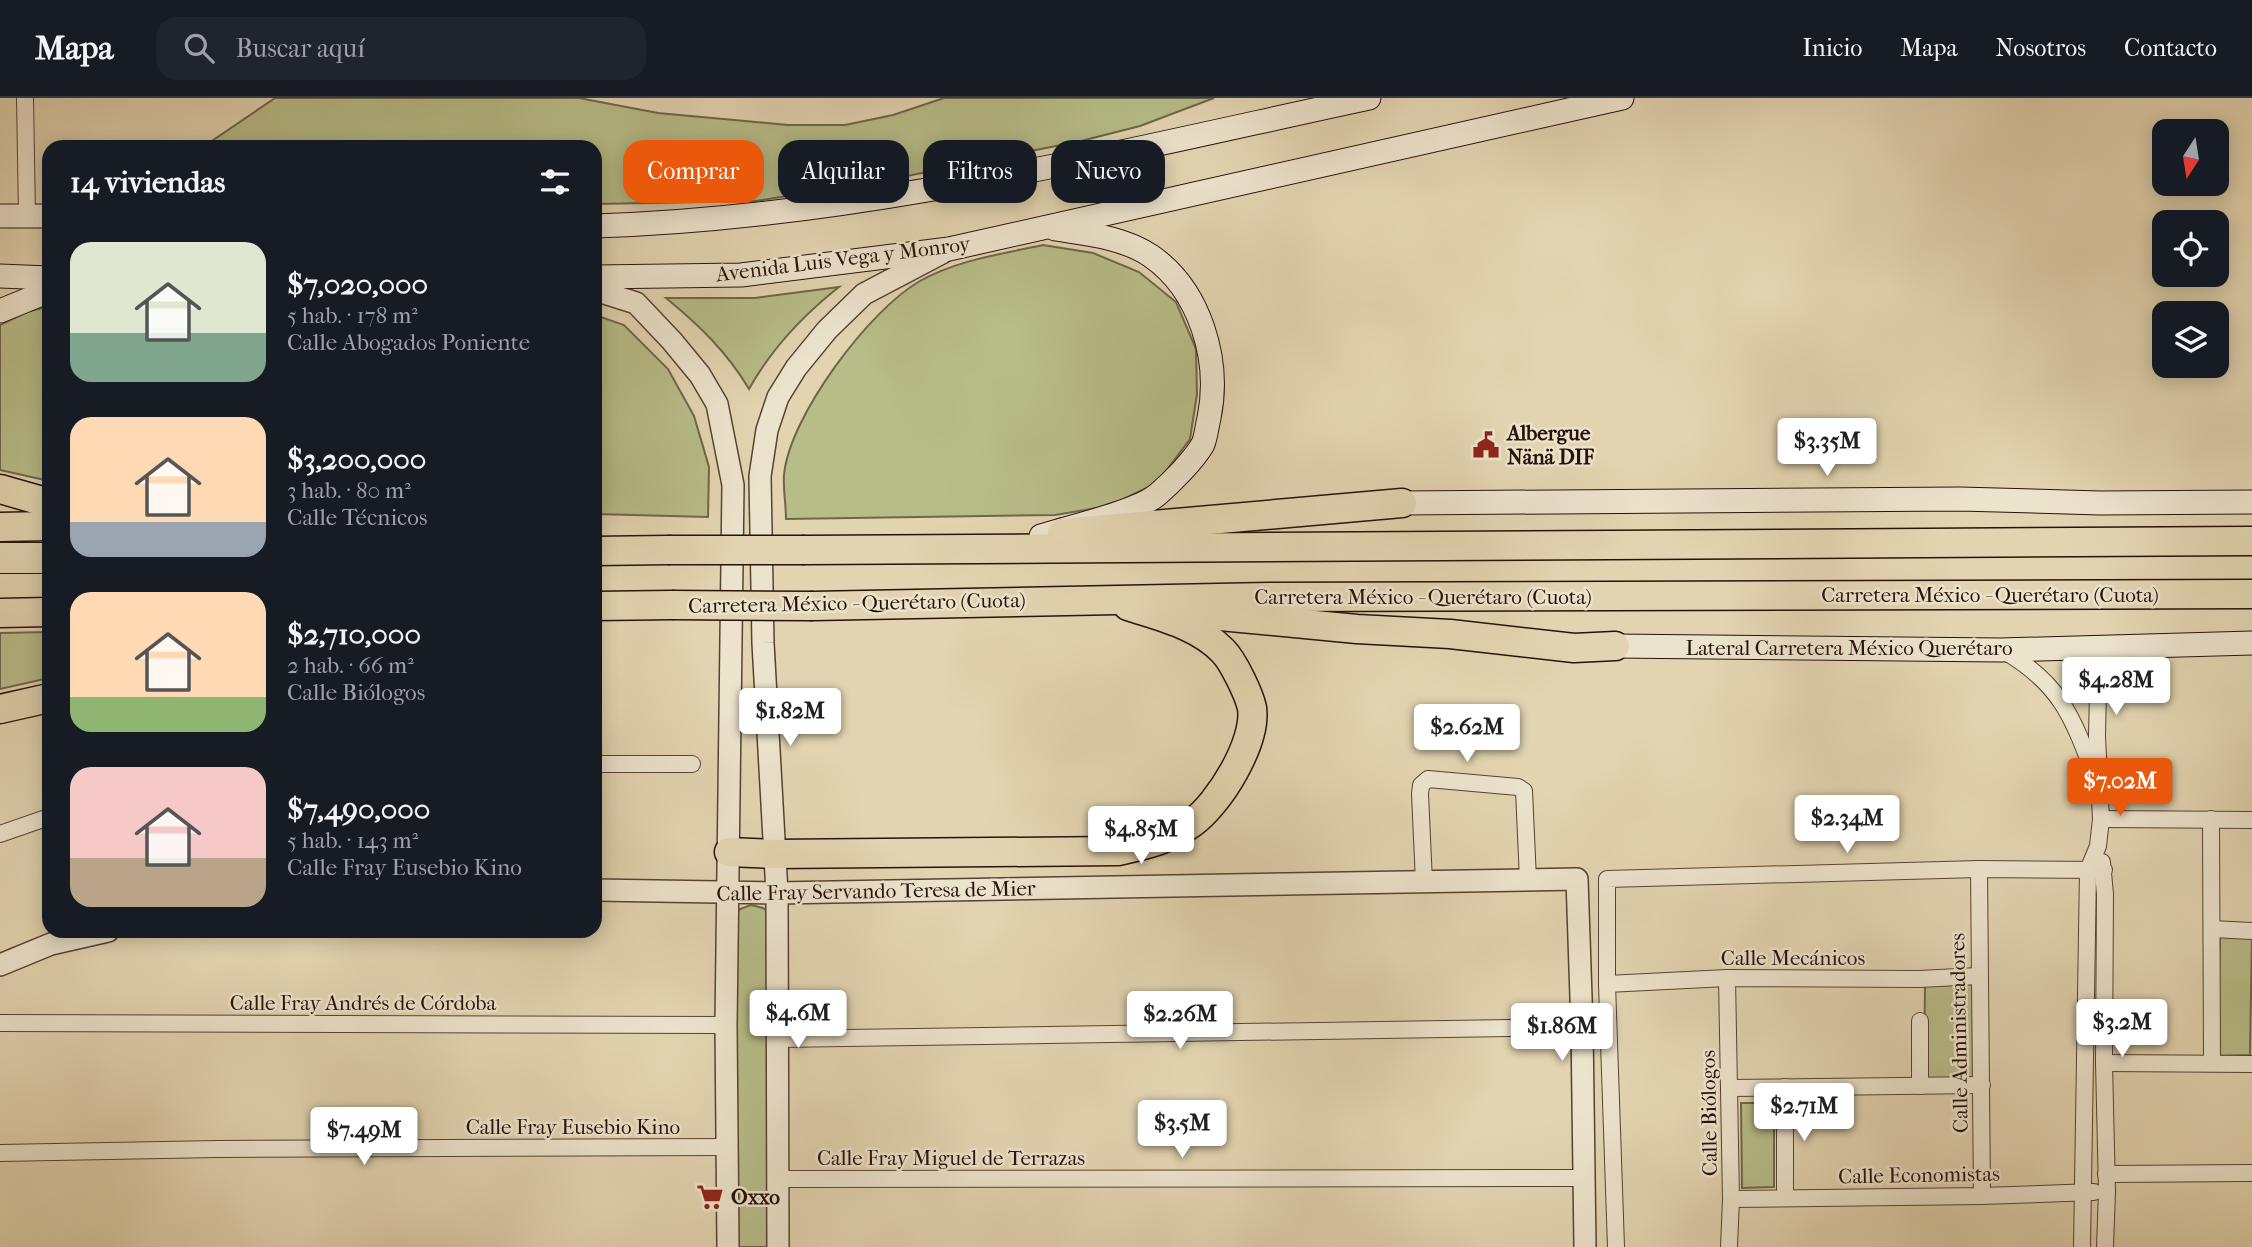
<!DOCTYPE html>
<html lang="es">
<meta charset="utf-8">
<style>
body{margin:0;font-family:"IM FELL French Canon",serif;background:#20242c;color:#f1f3f6;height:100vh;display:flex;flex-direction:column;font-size:26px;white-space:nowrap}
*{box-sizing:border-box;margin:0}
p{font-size:23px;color:#9ea1a6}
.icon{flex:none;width:38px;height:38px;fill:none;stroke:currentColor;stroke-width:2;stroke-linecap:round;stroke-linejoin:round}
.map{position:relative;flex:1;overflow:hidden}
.panel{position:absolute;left:42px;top:42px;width:560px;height:798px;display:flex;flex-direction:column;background:#171b24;border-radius:21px;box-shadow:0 4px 18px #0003}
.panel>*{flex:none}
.top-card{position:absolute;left:623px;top:42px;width:665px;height:63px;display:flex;gap:14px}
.needle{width:46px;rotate:192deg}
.tools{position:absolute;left:2152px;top:21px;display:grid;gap:14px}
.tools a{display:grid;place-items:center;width:77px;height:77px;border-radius:14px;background:#171b24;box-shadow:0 4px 18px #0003;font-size:35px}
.price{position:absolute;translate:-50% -60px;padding:0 16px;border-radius:7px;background:#fff;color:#222;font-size:23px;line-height:46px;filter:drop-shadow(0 2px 4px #0008)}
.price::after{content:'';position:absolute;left:50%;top:42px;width:21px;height:16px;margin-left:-10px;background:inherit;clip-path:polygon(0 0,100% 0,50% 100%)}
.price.current{background:#ea580c;color:#fff}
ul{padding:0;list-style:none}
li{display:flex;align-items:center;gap:21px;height:175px;padding:0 28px}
li span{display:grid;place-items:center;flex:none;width:196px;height:140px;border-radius:21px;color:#555}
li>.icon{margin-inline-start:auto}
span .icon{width:84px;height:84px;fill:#fffc;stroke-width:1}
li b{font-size:30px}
h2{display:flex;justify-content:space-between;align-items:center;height:84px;padding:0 28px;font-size:30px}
.tag{padding:0 24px;border-radius:21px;background:#171b24;box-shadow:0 4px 18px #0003;font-size:24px;line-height:63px}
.tag.current{background:#ea580c;color:#fff}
header{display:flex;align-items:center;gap:42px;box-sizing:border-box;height:98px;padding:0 35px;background:#171b24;border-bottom:2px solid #363941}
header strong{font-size:33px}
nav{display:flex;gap:38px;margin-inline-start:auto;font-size:24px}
.search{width:490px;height:63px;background:#20242c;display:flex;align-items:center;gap:18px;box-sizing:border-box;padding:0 24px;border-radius:21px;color:#9ea1a6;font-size:26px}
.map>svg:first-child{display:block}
.green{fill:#b7bc88;stroke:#6f6649;stroke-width:2}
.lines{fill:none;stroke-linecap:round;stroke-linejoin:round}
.minor-casing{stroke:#564234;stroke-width:18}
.tertiary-casing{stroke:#564234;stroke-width:24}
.secondary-casing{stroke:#27110a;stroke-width:25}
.trunk-casing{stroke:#27110a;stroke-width:31}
.motorway-casing{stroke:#27110a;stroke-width:32}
.minor{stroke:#ece3cc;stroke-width:16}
.tertiary{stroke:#ece3cc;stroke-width:21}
.secondary{stroke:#ece3cc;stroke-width:23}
.trunk{stroke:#e2d4b0;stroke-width:28}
.motorway{stroke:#e2d4b0;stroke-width:30}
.trunk-bridge-casing{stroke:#27110a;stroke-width:31;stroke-linecap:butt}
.trunk-bridge{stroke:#e2d4b0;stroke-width:28}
.labels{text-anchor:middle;stroke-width:5;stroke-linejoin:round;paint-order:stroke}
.street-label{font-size:21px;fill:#27110a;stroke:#ece3cc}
.poi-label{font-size:21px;font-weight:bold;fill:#27110a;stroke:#ece3cc;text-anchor:start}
</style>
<header>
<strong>Mapa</strong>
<div class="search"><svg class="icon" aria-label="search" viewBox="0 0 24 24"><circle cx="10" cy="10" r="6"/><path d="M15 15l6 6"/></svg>Buscar aquí</div>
<nav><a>Inicio</a><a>Mapa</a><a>Nosotros</a><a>Contacto</a></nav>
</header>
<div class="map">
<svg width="2252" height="1149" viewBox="0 0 2252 1149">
<rect width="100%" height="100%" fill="#e2d4b0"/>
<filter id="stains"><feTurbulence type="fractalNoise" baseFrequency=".00286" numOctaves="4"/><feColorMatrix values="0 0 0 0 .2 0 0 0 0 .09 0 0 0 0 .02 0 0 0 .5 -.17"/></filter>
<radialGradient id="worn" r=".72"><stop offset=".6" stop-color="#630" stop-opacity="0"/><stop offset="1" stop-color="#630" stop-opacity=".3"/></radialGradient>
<g class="green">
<path d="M 275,0 L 579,0 L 658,15 L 788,27 L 845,27 L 893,17 L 944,0 L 1214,0 L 1140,28 L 1081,43 L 877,84 L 756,103 L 595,106 L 595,49 L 203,49 Z"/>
<path d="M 1043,147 L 1093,155 L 1139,174 L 1176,204 L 1196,251 L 1197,296 L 1190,341 L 1157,385 L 1109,408 L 1055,417 L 786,421 C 786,407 783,391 784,377 C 789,319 869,212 920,183 C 957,162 1002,156 1043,147 Z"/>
<path d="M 839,189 C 802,218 772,250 749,291 C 727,254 699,227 666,200 L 755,200 Z"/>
<path d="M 49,208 L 49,383 L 0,372 L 0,227 L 27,214 Z"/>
<path d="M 595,217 L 624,227 L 668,271 L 694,318 L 709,369 L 708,419 L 595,416 Z"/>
<path d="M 49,534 L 49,580 L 0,591 L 0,535 Z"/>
<path d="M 751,807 L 763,810 L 771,816 L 770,1149 L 736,1149 L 733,819 L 740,811 Z"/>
<path d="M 2220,833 L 2252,834 L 2250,957 L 2217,958 Z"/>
<path d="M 1975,883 L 1976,982 L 1924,985 L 1925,885 Z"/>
<path d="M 1741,1005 L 1774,1005 L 1774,1089 L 1742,1090 Z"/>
</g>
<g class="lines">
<g class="minor-casing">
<g id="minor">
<path d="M 25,0 L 27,117"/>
<path d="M 2004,553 C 2061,586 2073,620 2095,679"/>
<path d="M 595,666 L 692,666"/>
<path d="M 2101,721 L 2252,722"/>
<path d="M 2211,721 L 2212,965"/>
<path d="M 0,736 L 49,719"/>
<path d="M 2102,764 L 2105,796 L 2104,965 L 2107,1093 L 2105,1149"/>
<path d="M 1979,771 L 1982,1098"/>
<path d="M 1424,784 L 1420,696 L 1421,687 L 1428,681 L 1518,689 L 1524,693 L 1528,782"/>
<path d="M 2212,831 L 2252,833"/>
<path d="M 1727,880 L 1731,1101 L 1729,1149"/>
<path d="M 1607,886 L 1727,880 L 1919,881 L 1978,878"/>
<path d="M 0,925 L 726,927"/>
<path d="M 777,941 L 1582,929"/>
<path d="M 2104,965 L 2252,966"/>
<path d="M 1920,988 L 1920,923"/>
<path d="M 1729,990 L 1982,987"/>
<path d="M 0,1055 L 217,1051 L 727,1049"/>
<path d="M 2106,1076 L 2252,1075"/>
<path d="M 779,1081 L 1585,1080"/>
<path d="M 1785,1100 L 1785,989"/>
<path d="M 1731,1101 L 1982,1098 L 2094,1094"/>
<path d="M 1616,1149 L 1607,886 L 1607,781 L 1979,771 L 2104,772"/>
<path d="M 2082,1149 L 2088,772 L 2098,748 L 2101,721 L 2097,638 L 2099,547"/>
</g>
</g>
<g class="tertiary-casing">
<g id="tertiary">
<path d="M 595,192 L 636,205 L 672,243 L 700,277 L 717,306 L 733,387 L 726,927 L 728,1149"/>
<path d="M 595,792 L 777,795 L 1577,781 L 1582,929 L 1585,1149"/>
<path d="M 0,867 L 51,846 L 108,833"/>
<path d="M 778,1149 L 777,795 L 763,545 L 760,378 L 767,332 L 778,299 L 796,270 L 827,232 L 864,196 L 942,155"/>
</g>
</g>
<g class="secondary-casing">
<g id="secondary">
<path d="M 0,118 L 49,118"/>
<path d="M 595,128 C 857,120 1113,55 1369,0"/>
<path d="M 0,178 L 49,180"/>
<path d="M 595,179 L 741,177 L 949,151 L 1622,0"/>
<path d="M 0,213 L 49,193"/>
<path d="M 1402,405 L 1960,401 L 2100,405 L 2252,404"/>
<path d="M 1041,438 C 1069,429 1136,414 1157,397 C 1171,385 1194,362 1203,346 C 1206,339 1207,328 1209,320 C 1221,262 1200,192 1151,158 C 1123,139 1087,136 1055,131"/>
<path d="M 1615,548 L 2001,552 L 2252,545"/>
</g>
</g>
<g class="trunk-casing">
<g id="trunk">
<path d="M 0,391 L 49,405"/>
<path d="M 0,429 L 49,428"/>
<path d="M 1062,435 L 1402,405"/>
<path d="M 805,452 L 2252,443"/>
<path d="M 595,453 L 668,452"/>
<path d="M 595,508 L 672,507"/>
<path d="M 813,508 L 1269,499 L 2252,496"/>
<path d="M 0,515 L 49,514"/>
<path d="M 1188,515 L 1357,531 L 1450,536 L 1574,550 L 1615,548"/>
<path d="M 0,611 L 49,600"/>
<path d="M 729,754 L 774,756 L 1118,753 C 1145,747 1169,742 1192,725 C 1219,706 1257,644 1252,610 C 1249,596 1233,563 1223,553 C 1198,527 1161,519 1128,508"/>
</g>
</g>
<g class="motorway-casing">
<path id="motorway" d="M 0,460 L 49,460"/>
</g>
<use href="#minor" class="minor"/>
<use href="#tertiary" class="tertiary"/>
<use href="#secondary" class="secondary"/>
<use href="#trunk" class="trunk"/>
<use href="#motorway" class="motorway"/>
<g class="trunk-bridge-casing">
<g id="trunk-bridge">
<path d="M 668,452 L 805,452"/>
<path d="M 672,507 L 813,508"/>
</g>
</g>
<use href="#trunk-bridge" class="trunk-bridge"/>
</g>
<defs>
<g id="civic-bare" transform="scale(2.1)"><path d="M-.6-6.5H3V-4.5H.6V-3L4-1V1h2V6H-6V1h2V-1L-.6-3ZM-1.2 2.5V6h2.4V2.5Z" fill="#8f2418" stroke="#ece3cc" stroke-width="2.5" paint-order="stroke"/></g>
<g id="supermarket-bare" transform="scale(2.1)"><path d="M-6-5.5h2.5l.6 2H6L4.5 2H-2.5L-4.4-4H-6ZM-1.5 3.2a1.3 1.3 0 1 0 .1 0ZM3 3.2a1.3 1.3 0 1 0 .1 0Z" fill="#8f2418" stroke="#ece3cc" stroke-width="2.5" paint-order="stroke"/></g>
</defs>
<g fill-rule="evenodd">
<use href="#civic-bare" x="1486" y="347"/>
<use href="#supermarket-bare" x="710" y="1099"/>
</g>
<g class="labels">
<g class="street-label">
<text transform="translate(843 161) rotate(-7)" y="7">Avenida Luis Vega y Monroy</text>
<text x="1990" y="504">Carretera México - Querétaro (Cuota)</text>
<text x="1423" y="506">Carretera México - Querétaro (Cuota)</text>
<text transform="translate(857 505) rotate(-1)" y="7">Carretera México - Querétaro (Cuota)</text>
<text x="1849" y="557">Lateral Carretera México Querétaro</text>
<text transform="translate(876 793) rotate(-1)" y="7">Calle Fray Servando Teresa de Mier</text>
<text x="1793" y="867">Calle Mecánicos</text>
<text x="363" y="912">Calle Fray Andrés de Córdoba</text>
<text transform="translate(1959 935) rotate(-91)" y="7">Calle Administradores</text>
<text transform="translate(1709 1015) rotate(-91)" y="7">Calle Biólogos</text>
<text x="573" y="1036">Calle Fray Eusebio Kino</text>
<text x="951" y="1067">Calle Fray Miguel de Terrazas</text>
<text transform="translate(1919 1077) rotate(-1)" y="7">Calle Economistas</text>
</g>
<g class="poi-label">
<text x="1507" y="342">Albergue<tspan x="1507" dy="24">Nänä DIF</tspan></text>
<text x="731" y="1106">Oxxo</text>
</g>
</g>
<rect width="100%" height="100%" filter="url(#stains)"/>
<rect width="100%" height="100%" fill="url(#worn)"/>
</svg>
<div class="tools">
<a><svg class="needle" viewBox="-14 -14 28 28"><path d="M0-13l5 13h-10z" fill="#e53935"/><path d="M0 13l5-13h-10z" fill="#9ea1a6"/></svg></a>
<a><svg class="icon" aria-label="locate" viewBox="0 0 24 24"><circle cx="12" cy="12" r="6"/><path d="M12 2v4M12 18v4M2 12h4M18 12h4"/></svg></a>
<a><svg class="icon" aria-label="layers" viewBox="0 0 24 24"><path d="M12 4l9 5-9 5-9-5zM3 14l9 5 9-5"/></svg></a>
</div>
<b class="price" style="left:1827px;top:380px">$3.35M</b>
<b class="price" style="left:2116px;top:619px">$4.28M</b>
<b class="price" style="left:790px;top:650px">$1.82M</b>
<b class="price" style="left:1467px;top:666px">$2.62M</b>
<b class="price current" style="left:2120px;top:720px">$7.02M</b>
<b class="price" style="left:1847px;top:757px">$2.34M</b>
<b class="price" style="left:1141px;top:768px">$4.85M</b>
<b class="price" style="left:798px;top:952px">$4.6M</b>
<b class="price" style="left:1180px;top:953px">$2.26M</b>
<b class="price" style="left:2122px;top:961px">$3.2M</b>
<b class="price" style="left:1562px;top:965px">$1.86M</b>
<b class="price" style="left:1804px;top:1045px">$2.71M</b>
<b class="price" style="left:1182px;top:1062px">$3.5M</b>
<b class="price" style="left:364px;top:1069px">$7.49M</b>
<div class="top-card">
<a class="tag current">Comprar</a>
<a class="tag">Alquilar</a>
<a class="tag">Filtros</a>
<a class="tag">Nuevo</a>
</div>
<section class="panel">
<h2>14 viviendas<svg class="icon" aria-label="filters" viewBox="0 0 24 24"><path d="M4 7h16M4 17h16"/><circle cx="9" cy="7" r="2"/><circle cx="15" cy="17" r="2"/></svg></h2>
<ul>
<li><span style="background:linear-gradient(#dfe7d0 65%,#7fa58c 0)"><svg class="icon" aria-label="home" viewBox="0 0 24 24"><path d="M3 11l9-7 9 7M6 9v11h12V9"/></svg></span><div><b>$7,020,000</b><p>5 hab. · 178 m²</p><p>Calle Abogados Poniente</p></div></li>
<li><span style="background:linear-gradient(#ffd9b3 75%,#9aa5b1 0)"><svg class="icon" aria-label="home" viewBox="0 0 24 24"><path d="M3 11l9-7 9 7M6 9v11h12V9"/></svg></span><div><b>$3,200,000</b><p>3 hab. · 80 m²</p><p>Calle Técnicos</p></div></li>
<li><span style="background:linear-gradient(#ffd9b3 75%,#8fb573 0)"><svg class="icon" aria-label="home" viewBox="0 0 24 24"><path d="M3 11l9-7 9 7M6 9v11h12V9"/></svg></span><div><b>$2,710,000</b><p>2 hab. · 66 m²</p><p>Calle Biólogos</p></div></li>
<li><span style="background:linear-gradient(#f6c9c9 65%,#b9a48a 0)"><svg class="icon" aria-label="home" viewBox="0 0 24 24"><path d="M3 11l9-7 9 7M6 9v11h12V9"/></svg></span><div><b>$7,490,000</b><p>5 hab. · 143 m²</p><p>Calle Fray Eusebio Kino</p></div></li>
</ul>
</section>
</div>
